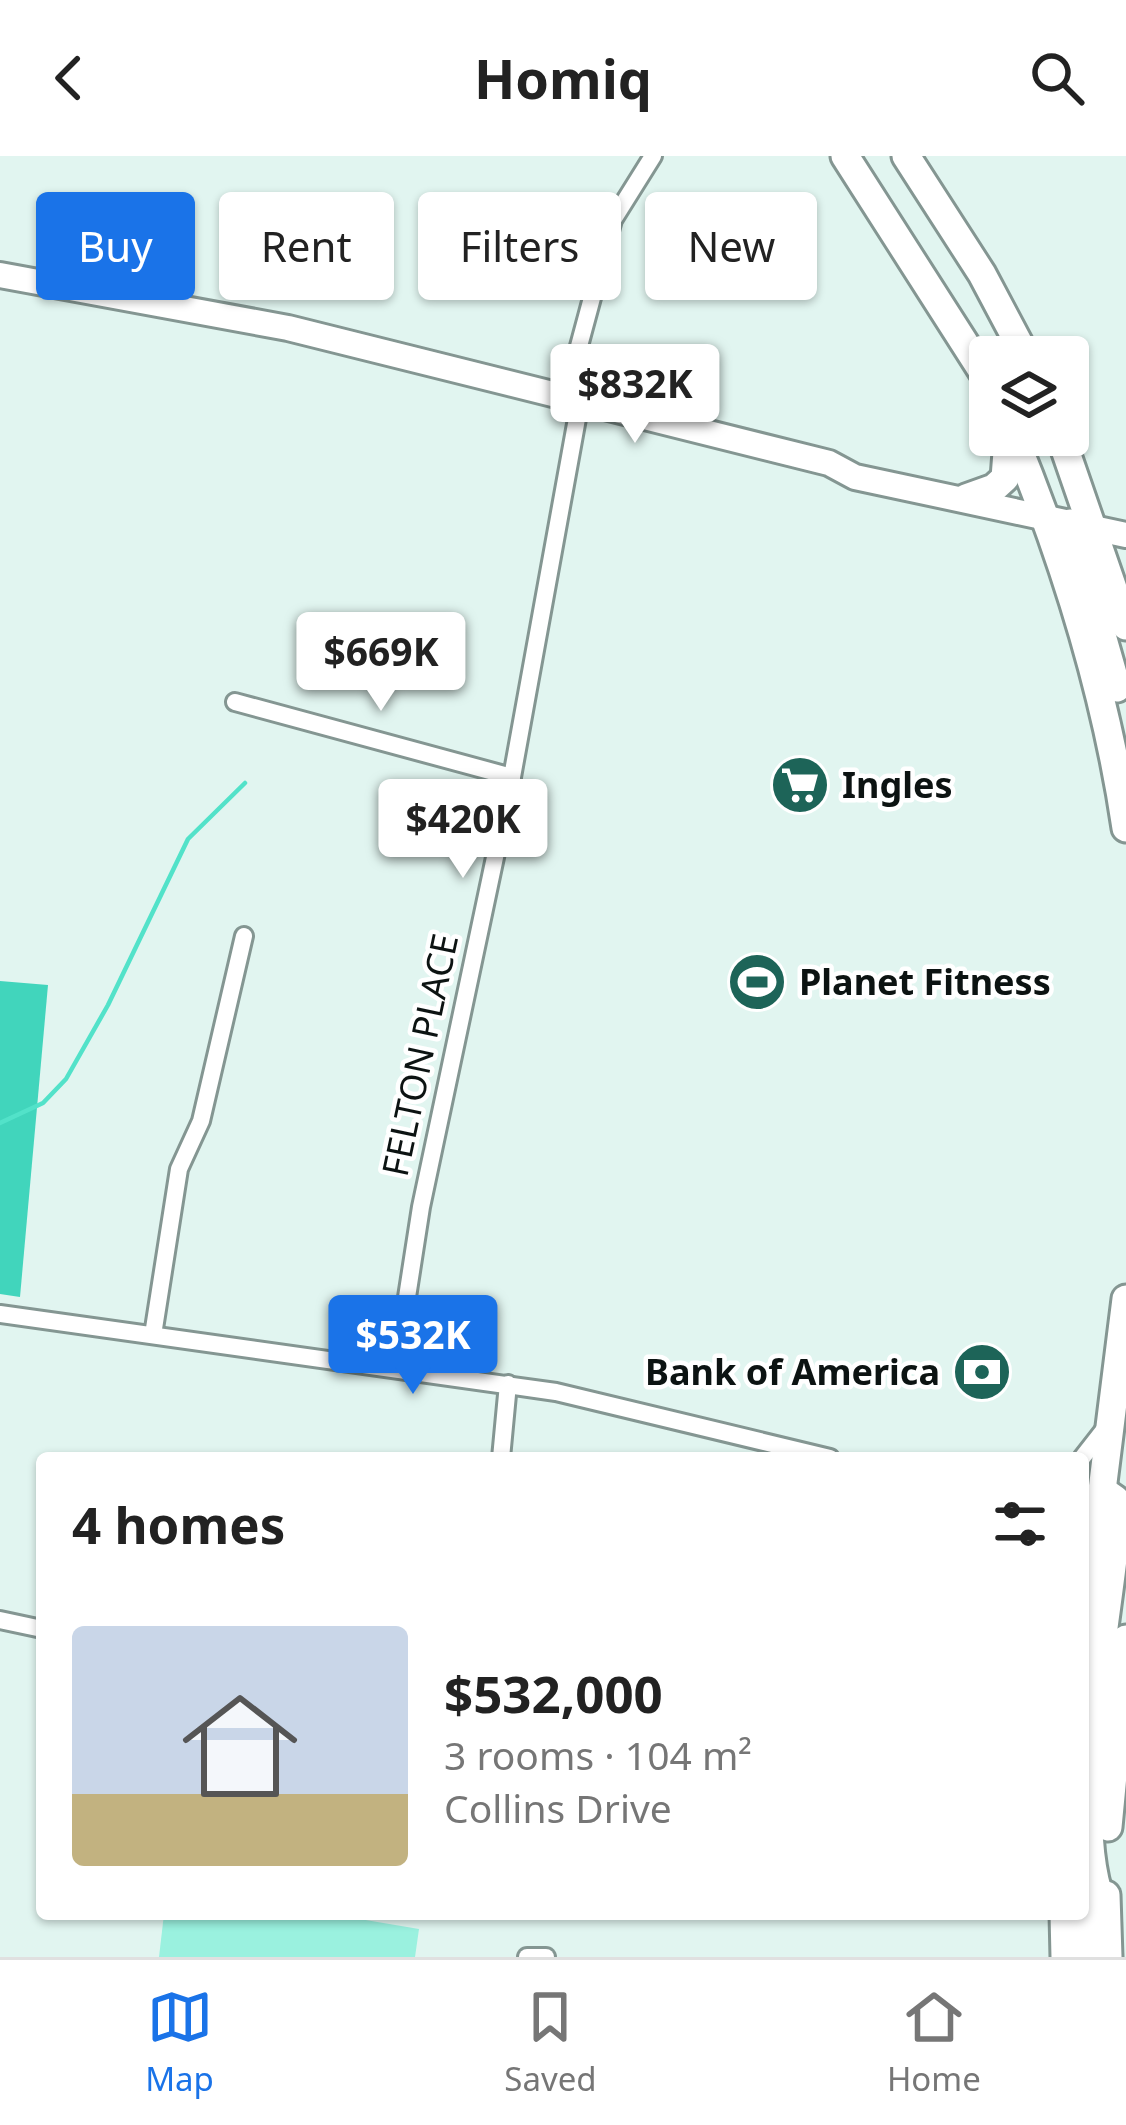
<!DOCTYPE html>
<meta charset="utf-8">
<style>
body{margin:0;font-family:"Noto Sans",sans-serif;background:#f6f6f6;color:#222;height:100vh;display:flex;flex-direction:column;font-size:45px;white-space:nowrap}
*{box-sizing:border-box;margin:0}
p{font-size:39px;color:#767676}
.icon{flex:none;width:66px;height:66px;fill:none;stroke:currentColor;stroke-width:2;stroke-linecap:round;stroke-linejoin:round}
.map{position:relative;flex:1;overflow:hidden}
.drawer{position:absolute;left:36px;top:1296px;width:1053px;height:468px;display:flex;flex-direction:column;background:#fff;border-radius:12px;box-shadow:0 3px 9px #0004}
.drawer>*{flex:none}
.guide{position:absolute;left:36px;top:36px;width:1056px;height:108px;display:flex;gap:24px}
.controls{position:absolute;left:969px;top:180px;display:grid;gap:24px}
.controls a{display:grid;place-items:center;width:120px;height:120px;border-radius:12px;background:#fff;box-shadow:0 3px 9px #0004;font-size:60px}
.price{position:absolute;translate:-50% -102px;padding:0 27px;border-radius:12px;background:#fff;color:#222;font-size:39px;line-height:78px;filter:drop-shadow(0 3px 6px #0008)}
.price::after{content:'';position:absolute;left:50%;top:72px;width:36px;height:27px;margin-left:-18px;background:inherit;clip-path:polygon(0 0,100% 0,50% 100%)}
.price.current{background:#1a73e8;color:#fff}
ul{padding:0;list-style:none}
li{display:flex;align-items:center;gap:36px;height:300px;padding:0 36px}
li span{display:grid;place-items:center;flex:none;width:336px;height:240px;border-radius:12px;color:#555}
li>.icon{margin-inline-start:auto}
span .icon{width:144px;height:144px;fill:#fffc;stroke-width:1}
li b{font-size:51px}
h2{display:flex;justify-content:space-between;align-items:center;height:144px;padding:0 36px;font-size:51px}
.chip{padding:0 42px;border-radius:12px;background:#fff;box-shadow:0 3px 9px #0004;font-size:42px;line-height:108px}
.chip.current{background:#1a73e8;color:#fff}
header{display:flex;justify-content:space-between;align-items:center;height:156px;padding:0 36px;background:#fff;font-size:54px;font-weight:700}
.menu{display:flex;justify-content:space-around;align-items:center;height:168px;border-top:3px solid #e0e0e0;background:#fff;font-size:33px;color:#767676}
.menu a{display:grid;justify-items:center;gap:6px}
.menu .current{color:#1a73e8}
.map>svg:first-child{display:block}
.green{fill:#9af1df}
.forest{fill:#41d5bc}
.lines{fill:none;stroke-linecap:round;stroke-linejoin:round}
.stream{stroke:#52e2c9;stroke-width:4.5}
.street-casing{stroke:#849692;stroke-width:22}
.secondary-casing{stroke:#849692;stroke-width:30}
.primary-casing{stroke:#849692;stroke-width:33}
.street{stroke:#fff;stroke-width:16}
.secondary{stroke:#fff;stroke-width:24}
.primary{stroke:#fff;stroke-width:27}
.labels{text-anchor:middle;stroke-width:9;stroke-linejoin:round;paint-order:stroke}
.poi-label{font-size:36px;font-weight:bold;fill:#0c1312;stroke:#fff;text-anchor:start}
.street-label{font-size:36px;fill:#0c1312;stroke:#fff}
</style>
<header><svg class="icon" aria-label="back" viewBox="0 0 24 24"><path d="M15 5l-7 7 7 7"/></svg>Homiq<svg class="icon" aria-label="search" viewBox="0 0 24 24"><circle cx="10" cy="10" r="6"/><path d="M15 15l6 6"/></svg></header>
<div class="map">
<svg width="1126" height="1801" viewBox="0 0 1126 1801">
<rect width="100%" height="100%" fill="#e1f5f0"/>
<path class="green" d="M 164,1758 L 330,1758 L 419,1773 L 415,1801 L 159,1801 Z"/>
<path class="forest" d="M 0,825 L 48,829 L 20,1141 L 0,1138 Z"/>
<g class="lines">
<path class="stream" d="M 0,967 L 43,947 L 66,923 L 108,849 L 188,683 L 245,627"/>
<g class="street-casing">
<g id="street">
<path d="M 565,242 L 613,64 L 653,0"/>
<path d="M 235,546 L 512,621"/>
<path d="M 0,1158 L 556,1236 L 830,1302"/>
<path d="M 153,1179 L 179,1013 L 201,965 L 244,780"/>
<path d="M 396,1212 L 421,1051 L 512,621 L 580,246"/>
<path d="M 501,1302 L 508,1228"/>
<path d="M 1082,1302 L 1107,1270"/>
<path d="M 0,1464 L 42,1473"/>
<path d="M 527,1801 L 546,1801"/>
</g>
</g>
<g class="secondary-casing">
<path id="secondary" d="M 0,119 L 288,172 L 829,307 L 855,321 L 1126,379"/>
</g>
<g class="primary-casing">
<g id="primary">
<path d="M 845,0 L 990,227"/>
<path d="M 906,0 L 982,118 L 1026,201"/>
<path d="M 1013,279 C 1065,406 1106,536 1126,672"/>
<path d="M 1060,279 L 1126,470"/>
<path d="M 966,342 L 994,332 L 1005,322 L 1008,283"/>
<path d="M 1070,367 L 1117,532"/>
<path d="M 1102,1334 L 1115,1343 L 1118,1356 C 1111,1454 1063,1672 1106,1756"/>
<path d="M 1083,1486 L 1126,1143"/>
<path d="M 1108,1671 L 1126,1483"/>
<path d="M 1106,1739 L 1108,1801"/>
<path d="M 1064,1758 L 1065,1801"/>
<path d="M 1083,1758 L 1087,1801"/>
</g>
</g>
<use href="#street" class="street"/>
<use href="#secondary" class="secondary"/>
<use href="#primary" class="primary"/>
</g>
<defs>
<g id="supermarket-disc" transform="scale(3)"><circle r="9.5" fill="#1d6458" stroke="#fff"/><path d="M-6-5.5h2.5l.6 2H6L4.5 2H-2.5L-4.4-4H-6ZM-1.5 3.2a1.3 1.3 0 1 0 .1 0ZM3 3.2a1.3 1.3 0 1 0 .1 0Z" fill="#fff"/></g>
<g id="stadium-disc" transform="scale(3)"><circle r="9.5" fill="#1d6458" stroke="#fff"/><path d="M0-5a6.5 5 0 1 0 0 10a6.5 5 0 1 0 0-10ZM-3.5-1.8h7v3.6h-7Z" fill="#fff"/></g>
<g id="bank-disc" transform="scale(3)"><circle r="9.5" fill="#1d6458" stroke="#fff"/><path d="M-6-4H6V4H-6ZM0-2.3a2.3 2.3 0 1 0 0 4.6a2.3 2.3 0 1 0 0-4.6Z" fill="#fff"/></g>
</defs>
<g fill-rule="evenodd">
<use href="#supermarket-disc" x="800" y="629"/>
<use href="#stadium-disc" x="757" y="826"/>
<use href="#bank-disc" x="982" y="1216"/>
</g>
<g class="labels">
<g class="poi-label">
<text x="842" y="642">Ingles</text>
<text x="799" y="839">Planet Fitness</text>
<text x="940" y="1229" text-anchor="end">Bank of America</text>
</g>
<g class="street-label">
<text transform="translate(420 899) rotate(-78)" y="13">FELTON PLACE</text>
</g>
</g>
</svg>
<div class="controls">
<a><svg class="icon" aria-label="layers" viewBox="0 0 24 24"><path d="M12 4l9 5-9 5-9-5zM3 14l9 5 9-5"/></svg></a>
</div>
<b class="price" style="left:635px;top:290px">$832K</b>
<b class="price" style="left:381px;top:558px">$669K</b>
<b class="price" style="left:463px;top:725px">$420K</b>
<b class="price current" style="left:413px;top:1241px">$532K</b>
<div class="guide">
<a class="chip current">Buy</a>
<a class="chip">Rent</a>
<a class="chip">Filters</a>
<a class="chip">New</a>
</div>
<section class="drawer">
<h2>4 homes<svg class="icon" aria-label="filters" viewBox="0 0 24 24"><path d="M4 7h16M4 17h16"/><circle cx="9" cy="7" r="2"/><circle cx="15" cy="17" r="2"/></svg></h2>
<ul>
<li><span style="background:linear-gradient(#c9d6e8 70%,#c2b280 0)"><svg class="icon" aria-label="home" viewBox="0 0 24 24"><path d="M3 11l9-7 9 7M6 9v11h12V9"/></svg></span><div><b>$532,000</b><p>3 rooms · 104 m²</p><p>Collins Drive</p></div></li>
</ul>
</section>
</div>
<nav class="menu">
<a class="current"><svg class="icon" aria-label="map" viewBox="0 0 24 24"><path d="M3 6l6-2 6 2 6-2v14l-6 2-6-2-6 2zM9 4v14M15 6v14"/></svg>Map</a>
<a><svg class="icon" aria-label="saved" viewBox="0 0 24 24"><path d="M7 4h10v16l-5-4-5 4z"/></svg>Saved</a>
<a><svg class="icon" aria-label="home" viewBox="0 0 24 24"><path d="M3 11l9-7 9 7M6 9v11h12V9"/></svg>Home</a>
</nav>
